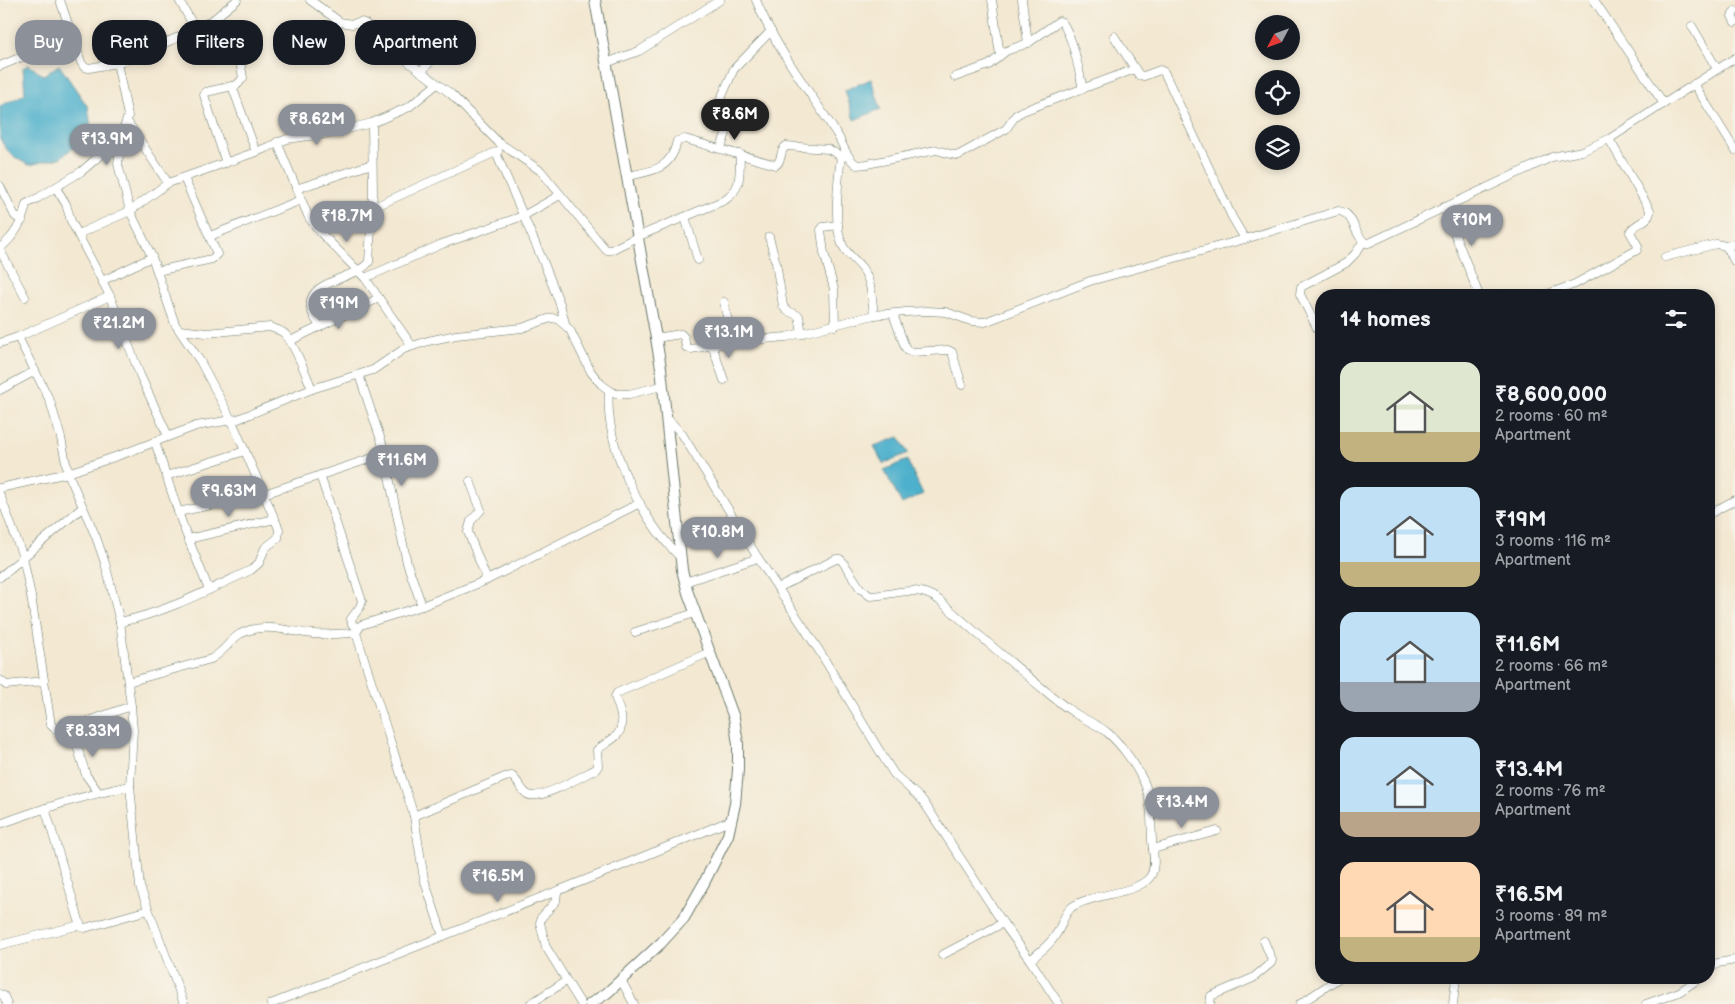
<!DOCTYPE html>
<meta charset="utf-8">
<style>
body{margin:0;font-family:"Balsamiq Sans",sans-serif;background:#242831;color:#f1f3f6;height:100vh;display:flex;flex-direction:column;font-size:19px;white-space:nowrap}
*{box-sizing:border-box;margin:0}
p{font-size:16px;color:#9ea1a6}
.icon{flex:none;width:28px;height:28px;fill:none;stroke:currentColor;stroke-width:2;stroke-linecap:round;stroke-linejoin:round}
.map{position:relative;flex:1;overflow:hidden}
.details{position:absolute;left:1315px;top:289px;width:400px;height:695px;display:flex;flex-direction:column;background:#171b24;border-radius:20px;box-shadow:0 2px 8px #0003}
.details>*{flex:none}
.top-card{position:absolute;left:15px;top:20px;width:475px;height:45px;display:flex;gap:10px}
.needle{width:32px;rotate:229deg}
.buttons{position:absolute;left:1255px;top:15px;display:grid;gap:10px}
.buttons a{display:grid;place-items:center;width:45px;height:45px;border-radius:50%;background:#171b24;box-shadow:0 2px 8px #0003;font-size:25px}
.price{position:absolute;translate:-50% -42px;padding:0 11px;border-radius:18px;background:#8c9099;color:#fff;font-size:16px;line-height:32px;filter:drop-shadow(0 1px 2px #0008)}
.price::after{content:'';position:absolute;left:50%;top:30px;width:15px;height:11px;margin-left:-8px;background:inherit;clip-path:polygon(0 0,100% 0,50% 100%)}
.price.on{background:#222;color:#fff}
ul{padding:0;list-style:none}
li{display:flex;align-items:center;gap:15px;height:125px;padding:0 25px}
li span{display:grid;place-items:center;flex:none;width:140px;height:100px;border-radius:15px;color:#555}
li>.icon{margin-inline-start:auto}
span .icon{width:60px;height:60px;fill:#fffc;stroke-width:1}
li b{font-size:21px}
h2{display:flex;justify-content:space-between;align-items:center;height:60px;padding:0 25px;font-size:21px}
.pill{padding:0 18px;border-radius:20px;background:#171b24;box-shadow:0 2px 8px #0003;font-size:18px;line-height:45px}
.pill.on{background:#8c9099;color:#fff}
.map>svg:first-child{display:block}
.water{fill:#4db0cc;stroke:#367680}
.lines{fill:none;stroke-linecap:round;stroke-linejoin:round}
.street-casing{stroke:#69796b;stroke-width:9}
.secondary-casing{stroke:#69796b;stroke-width:12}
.street{stroke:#fff;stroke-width:8}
.secondary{stroke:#fff;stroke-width:10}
</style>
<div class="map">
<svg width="1735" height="1004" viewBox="0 0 1735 1004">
<rect width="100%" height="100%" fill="#f7f3e8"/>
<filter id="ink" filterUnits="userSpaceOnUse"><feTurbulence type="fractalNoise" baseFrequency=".02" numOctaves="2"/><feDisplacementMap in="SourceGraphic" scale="10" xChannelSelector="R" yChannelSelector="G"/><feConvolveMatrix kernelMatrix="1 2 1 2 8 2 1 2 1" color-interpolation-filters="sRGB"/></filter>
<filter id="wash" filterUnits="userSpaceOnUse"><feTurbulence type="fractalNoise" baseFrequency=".0096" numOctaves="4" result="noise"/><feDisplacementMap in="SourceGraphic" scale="20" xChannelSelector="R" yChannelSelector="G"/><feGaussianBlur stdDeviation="1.12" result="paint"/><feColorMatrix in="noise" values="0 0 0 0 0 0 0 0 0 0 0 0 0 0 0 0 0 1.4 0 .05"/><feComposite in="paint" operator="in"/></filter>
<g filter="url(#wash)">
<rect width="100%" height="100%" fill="#f3e8d2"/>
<g class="water">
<path d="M 29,65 L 43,75 L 59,65 L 88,107 L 92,133 L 60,158 L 29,165 C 16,159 6,152 0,138 L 0,106 L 25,94 L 23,68 Z"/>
<path d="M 871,79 L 881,109 L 854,120 L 845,90 Z"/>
<path d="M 899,437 L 908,453 L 883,464 L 874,446 Z"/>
<path d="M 907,460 L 923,494 L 902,504 L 884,470 Z"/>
</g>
</g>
<g filter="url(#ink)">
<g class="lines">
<g class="street-casing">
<g id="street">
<path d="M 60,0 L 81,62 L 84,67 L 89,68 L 117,63 L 198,29 L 215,18 L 237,0"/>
<path d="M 179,0 L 196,30"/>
<path d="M 310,0 L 340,22 L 352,24 L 361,22 L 366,24 L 387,46 L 451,94 L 498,142 L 541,171 L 606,250 L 611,250 L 639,236 L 725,200 C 743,188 739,173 740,154"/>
<path d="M 756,0 C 776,50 810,91 838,136 C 843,145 847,159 857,165 L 867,164 L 936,150 C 944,151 951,156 959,155 L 1006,129 L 1016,115 L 1023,111 L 1135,69"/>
<path d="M 992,0 L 1000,55"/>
<path d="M 1022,0 L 1028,43"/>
<path d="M 1594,0 L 1664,104"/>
<path d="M 1735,11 L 1732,16 L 1735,22"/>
<path d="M 1692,26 L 1717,69"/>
<path d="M 198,29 C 227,38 239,47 243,78 L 237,85 L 206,92 L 204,95 L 226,163"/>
<path d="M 1114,36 L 1139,75 L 1144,76 L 1160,70 L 1164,72 L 1232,217 L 1245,239"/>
<path d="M 117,63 L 128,116 L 121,137 L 118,164 L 130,211 L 152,257 L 175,324 L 200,361 L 232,421 L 279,529 L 278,538 L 265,548 L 259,563 L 251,570 C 208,590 167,612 120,622"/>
<path d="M 606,63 L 639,51 L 720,0"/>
<path d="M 0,66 L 72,36"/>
<path d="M 421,72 L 450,40"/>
<path d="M 955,77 L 989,65 L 1006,51 L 1028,43 L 1059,21 L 1062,22 C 1074,40 1078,67 1083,89"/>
<path d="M 1694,84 L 1735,150"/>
<path d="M 232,86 L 256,152"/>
<path d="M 127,121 L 168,183"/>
<path d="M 277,142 L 309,218 L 321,233 L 365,278 L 412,346"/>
<path d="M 721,148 L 727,130 L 716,118 L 715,112 L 734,69 L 771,31"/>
<path d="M 496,153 L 543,261 L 560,304 L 565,323"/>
<path d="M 841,156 C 838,180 833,223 842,244 C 846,254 855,259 862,268 C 872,281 872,300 874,315"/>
<path d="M 628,176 C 652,171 671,170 677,141 L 685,139 L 776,165 C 783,160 779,151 786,146 L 828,149 L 841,156 L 849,157"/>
<path d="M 0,186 L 15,216 L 22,221"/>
<path d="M 56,188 L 66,204 L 71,221 L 110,296 L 140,375 L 168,436"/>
<path d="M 296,189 L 372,164"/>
<path d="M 1444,207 L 1479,295"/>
<path d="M 372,208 L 498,151"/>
<path d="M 685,217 L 698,260"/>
<path d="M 78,234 L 130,211 L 168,183 L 256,152 L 287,139 L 331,133 L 372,123 L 409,107 L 437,84"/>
<path d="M 210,236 L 301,200"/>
<path d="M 769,237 L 776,263 L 783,306 L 786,310 L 799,316 L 802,334"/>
<path d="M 1726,246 L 1735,262"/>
<path d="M 0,248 C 14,237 23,221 26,204 L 38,198 L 82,171 L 121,137"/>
<path d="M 0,250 L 25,297"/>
<path d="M 1665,257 L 1716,244 L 1726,246 L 1735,244"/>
<path d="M 157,271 L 212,259 L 217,254 L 184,178"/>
<path d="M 365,278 L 442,244 L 523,216 L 560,195"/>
<path d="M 102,281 L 152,257"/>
<path d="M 1545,295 L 1575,284 L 1637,250 L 1638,246 L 1630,232 C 1635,222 1651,222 1650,210 L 1609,139"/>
<path d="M 724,302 L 732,342"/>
<path d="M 893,314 L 905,347 L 908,351 L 912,352 L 948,350 L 952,352 L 962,385"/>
<path d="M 835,326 L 834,289 L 824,253 L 821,230 L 823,227 L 838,225"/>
<path d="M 320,327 C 317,321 312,315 311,309 C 305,280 355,280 369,262 L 373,192 L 372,123"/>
<path d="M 180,330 L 206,333 L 270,327 C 275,329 281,330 285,334 C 295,345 306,375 312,389"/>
<path d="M 1321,336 L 1300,294 L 1301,287 L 1346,263 L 1355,254 L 1363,242"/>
<path d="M 18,337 L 50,401 L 61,438 L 68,473 L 96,537 L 105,563 L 120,622 L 131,706 L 133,730 L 130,786 L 140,887 L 184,1004"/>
<path d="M 656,338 L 681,334 L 684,337 L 686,347 L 691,349 L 732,342 L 786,337 L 874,315 L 906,312 L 927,311 L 946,312 L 971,321 L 985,322 L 1090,281 L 1245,239 L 1338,211 C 1355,212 1353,236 1366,243 L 1369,243 L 1552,157 L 1582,151 L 1609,139 L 1735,58"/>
<path d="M 290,341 L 379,298"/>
<path d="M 0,343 L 18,337 L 110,296"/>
<path d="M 712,345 L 724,380"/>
<path d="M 359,375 L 382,443 L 407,563 L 422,606"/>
<path d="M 0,390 L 35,371"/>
<path d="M 609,390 C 604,446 641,520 681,558"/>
<path d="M 666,417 L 682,434 L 758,558 L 820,652 L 885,760 L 894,774 L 923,801 L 1003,923 L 1030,960 L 1059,1004"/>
<path d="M 155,442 L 183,526 L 209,590"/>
<path d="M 320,475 L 362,601 L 360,607 L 351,619 L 352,624 L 358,628"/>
<path d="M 166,476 L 245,451"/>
<path d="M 470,481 L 481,510 L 471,521 L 468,532 L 487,580"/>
<path d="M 0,488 L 68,473 L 123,454 L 196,426 L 238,419 L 312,389 L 373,370 L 404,349 L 428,341 L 456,335 L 522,328 L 551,318 L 558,319 L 570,330 L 591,372 L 601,384 L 609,390 L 616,394 L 629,394 L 662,386"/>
<path d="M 0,495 L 23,557 L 31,596 L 51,725 L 57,731 L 63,730 L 131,706"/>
<path d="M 178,512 L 264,494 L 384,454"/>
<path d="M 1709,514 L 1735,500"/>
<path d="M 188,539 L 275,519"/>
<path d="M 0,577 L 83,507"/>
<path d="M 685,582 L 758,558"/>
<path d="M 778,588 L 836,559 L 840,559 L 843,562 L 860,588 L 870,596 C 896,595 915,583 939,600 C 977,634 1015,666 1054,698 C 1061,704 1068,709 1076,714 C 1086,720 1098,725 1108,733 C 1122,745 1136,765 1144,782 C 1152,800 1151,822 1152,841 C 1153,851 1157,870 1149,878 C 1134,895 1092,893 1072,907 C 1064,913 1062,925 1057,933 C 1051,944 1040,952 1030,960"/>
<path d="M 635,632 L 695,613"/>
<path d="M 0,680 L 6,685 L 44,681"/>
<path d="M 128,682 L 211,659 C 224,652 230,640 240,634 C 264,621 289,632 313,634 C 327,635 342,633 356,633"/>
<path d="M 84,723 L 76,737 L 77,746 L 86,775 L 99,793"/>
<path d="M 45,808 L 81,927 L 85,928 L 148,910"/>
<path d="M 414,816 L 505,777 L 512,776 C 518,781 521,790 527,794 C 538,802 584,775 596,769 L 598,766 L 597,750 C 603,745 611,741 616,736 C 627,726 619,708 615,697 L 617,693 L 710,652"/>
<path d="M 0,824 C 43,808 86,795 130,786"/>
<path d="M 1153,849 L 1217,831"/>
<path d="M 557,891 L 556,901 L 541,918 L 540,923 L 546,947 L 581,1004"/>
<path d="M 443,936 L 424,879 L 414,816 L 356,633 L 361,625 L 422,606 L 487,580 L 640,503"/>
<path d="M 0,945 L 80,925"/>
<path d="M 942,955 L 1003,923"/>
<path d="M 1709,970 L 1718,963 L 1735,960"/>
<path d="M 621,980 L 634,1004"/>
<path d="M 0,994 L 4,996 L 7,1004"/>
<path d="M 271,1004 L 618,867 L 732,820"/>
<path d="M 530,1004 L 566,981"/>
<path d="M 1210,1004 L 1211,996 L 1253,978 L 1271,963 L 1272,960 L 1264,941"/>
<path d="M 1300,1004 L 1339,978"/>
<path d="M 1453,1004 L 1456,978"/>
<path d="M 1646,1004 L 1679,992 L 1700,978"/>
</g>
</g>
<g class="secondary-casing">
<path id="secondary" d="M 590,1004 L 607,993 L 661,943 L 684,918 L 704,883 L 728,835 L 735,804 L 738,770 L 738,744 L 734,718 L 688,593 L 682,570 L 661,368 L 656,338 L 595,0"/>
</g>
<use href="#street" class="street"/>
<use href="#secondary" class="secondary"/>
</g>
</g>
</svg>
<div class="buttons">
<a><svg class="needle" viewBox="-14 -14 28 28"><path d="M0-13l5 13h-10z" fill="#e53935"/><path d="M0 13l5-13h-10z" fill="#9ea1a6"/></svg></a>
<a><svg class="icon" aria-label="locate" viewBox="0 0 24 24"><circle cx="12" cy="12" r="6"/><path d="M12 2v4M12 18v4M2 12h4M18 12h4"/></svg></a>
<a><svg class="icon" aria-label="layers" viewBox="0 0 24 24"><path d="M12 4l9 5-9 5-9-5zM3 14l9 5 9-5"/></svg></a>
</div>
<b class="price on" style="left:735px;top:141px">₹8.6M</b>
<b class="price" style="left:317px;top:146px">₹8.62M</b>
<b class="price" style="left:107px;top:166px">₹13.9M</b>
<b class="price" style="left:347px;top:243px">₹18.7M</b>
<b class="price" style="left:1472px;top:247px">₹10M</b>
<b class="price" style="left:339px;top:330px">₹19M</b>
<b class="price" style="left:119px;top:350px">₹21.2M</b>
<b class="price" style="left:729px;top:359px">₹13.1M</b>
<b class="price" style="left:402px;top:487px">₹11.6M</b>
<b class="price" style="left:229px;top:518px">₹9.63M</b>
<b class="price" style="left:718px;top:559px">₹10.8M</b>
<b class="price" style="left:93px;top:758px">₹8.33M</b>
<b class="price" style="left:1182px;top:829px">₹13.4M</b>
<b class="price" style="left:498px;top:903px">₹16.5M</b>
<div class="top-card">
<a class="pill on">Buy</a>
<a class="pill">Rent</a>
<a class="pill">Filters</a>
<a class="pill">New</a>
<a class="pill">Apartment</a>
</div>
<section class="details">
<h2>14 homes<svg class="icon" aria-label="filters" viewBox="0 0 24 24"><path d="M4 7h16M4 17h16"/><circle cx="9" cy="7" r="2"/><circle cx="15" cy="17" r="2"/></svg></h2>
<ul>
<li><span style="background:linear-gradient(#dfe7d0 70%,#c2b280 0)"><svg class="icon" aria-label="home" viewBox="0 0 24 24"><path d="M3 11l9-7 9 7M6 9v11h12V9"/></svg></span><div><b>₹8,600,000</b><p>2 rooms · 60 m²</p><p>Apartment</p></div></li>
<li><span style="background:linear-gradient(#bfe0f5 75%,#c2b280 0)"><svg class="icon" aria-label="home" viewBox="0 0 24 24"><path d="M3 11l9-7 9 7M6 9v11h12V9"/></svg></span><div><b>₹19M</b><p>3 rooms · 116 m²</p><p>Apartment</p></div></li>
<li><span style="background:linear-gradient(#bfe0f5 70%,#9aa5b1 0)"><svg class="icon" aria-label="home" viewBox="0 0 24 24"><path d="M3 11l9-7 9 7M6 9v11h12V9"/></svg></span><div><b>₹11.6M</b><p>2 rooms · 66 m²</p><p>Apartment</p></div></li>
<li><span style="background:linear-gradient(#bfe0f5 75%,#b9a48a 0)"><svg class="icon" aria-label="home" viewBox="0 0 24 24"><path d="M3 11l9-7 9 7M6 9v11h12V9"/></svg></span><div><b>₹13.4M</b><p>2 rooms · 76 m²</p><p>Apartment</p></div></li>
<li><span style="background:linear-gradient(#ffd9b3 75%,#c2b280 0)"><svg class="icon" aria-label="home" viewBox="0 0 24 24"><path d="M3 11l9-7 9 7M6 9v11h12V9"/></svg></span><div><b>₹16.5M</b><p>3 rooms · 89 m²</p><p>Apartment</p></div></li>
</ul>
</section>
</div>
